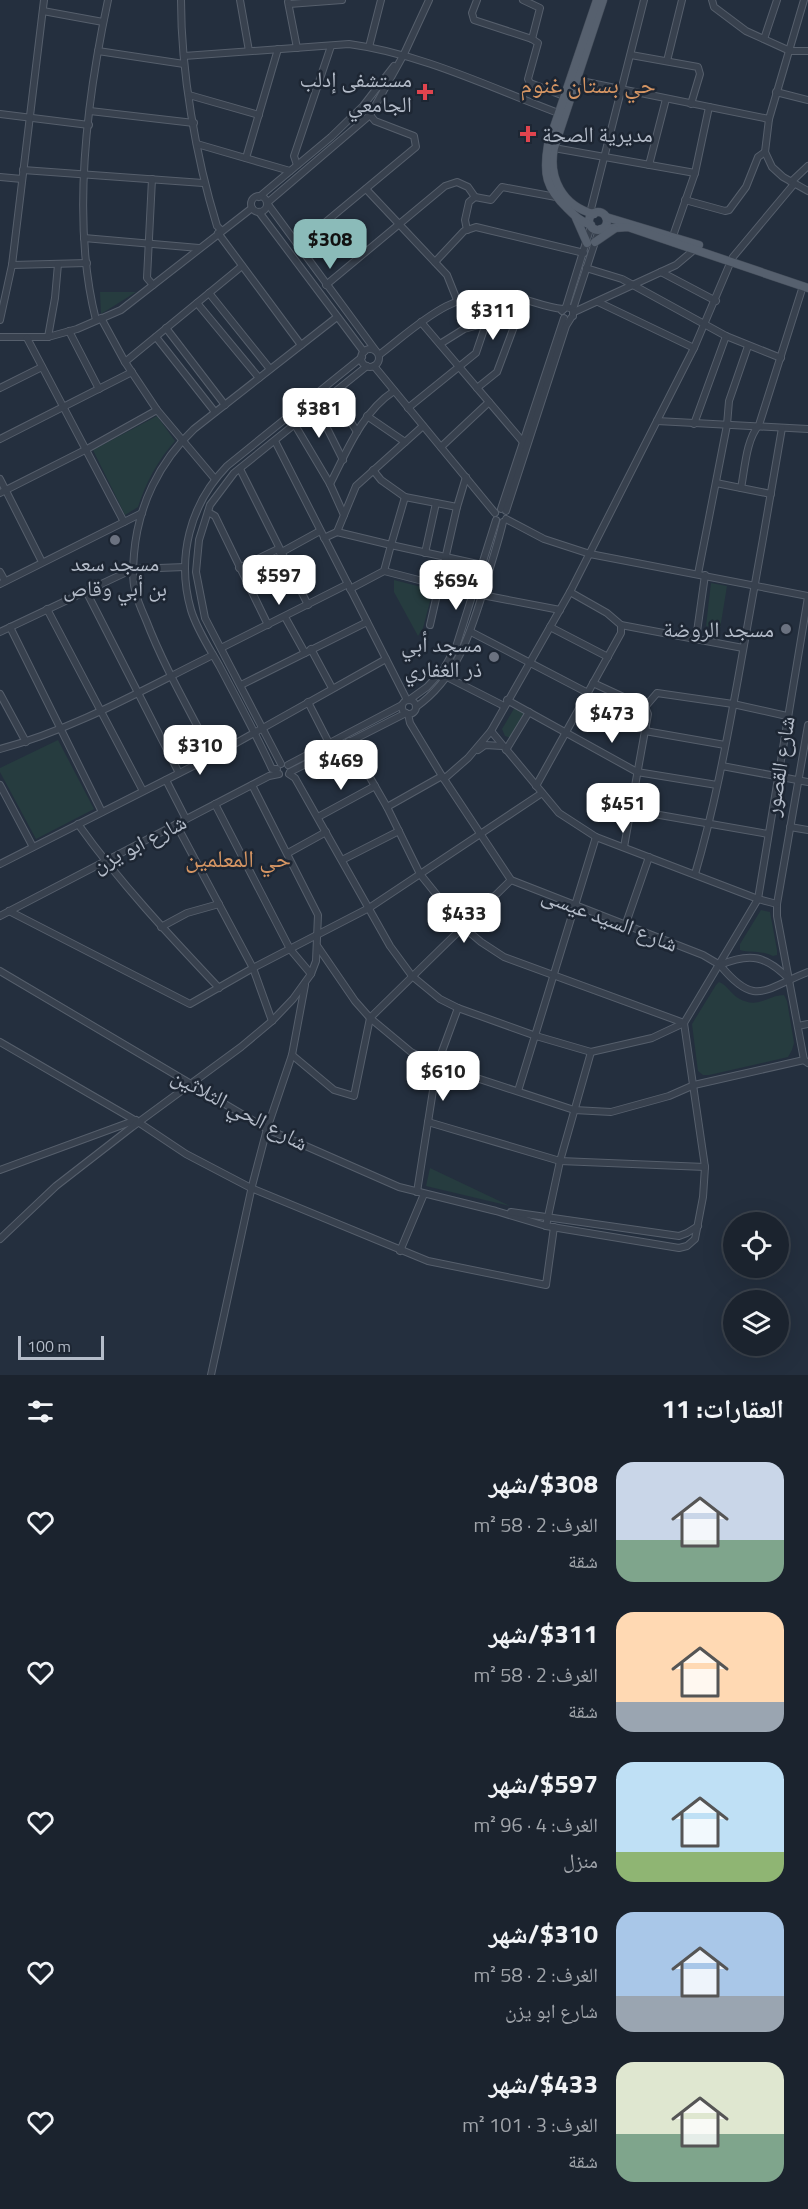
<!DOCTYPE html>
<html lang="ar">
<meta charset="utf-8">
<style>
body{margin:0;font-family:"Titillium Web","Noto Naskh Arabic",sans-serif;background:#282f3a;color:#f1f3f6;direction:rtl;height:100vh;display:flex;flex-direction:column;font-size:22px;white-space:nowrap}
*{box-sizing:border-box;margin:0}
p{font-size:20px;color:#a0a4aa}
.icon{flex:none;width:33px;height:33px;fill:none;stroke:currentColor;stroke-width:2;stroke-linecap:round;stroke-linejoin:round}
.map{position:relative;height:1375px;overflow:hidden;direction:ltr}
.sheet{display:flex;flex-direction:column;background:#1b232e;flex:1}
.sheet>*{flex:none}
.fabs{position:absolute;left:723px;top:1212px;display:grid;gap:12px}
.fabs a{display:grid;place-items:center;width:66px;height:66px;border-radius:50%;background:#1b232e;box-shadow:0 6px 24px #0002,0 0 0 2px #39404a;font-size:30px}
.scale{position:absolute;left:18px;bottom:15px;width:86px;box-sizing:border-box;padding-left:6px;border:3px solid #b4bcc9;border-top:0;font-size:16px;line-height:21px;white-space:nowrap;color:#b4bcc9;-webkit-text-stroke:4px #1d2633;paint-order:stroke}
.price{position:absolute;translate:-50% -51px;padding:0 14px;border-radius:12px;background:#fff;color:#222;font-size:20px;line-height:39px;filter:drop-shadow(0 2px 3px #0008)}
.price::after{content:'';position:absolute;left:50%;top:36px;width:18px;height:14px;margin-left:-9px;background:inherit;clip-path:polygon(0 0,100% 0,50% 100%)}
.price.current{background:#8bbbb9;color:#111}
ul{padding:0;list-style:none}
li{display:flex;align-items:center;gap:18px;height:150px;padding:0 24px}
li span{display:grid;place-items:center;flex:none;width:168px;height:120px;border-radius:18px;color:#555}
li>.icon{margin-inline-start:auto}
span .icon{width:72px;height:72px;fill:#fffc;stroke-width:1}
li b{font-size:26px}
h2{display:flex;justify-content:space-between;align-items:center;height:72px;padding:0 24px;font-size:26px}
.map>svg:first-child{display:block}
.green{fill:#263c3f}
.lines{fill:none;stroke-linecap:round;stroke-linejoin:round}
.minor-casing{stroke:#565f6c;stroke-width:8}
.major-casing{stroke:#414a57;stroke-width:9}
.minor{stroke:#38414e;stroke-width:6}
.major{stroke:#56606e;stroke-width:8}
.health-dot{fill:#e0444e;stroke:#1d2633;stroke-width:2}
.worship-dot{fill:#6b7280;stroke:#1d2633;stroke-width:2}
.labels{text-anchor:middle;stroke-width:5;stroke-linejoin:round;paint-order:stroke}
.poi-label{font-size:22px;fill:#b4bcc9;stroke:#1d2633;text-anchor:end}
.street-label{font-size:22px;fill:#b4bcc9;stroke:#1d2633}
.neighbourhood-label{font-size:24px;fill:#d59563;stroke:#1d2633}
</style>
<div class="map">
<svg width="808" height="1375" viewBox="0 0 808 1375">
<rect width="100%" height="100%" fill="#242f3e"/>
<g class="green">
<path d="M 100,292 L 136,292 L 101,314 Z"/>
<path d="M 157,416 L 175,441 C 158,460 146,482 138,507 L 125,515 L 93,450 Z"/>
<path d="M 394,580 L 433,590 L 423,628 L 418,636 L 394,592 Z"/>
<path d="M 711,583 L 727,586 L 719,635 L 711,634 L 713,628 L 706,626 Z"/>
<path d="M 515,707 L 526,713 L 511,738 L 505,736 L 502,729 Z"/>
<path d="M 58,740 L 94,809 L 36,839 L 0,772 L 0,768 Z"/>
<path d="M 761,910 L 770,912 L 777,950 L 777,955 L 773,956 C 760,950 750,953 740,950 L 740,944 Z"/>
<path d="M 719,982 C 727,985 730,993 738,998 C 758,1010 768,995 784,995 L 787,1001 L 794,1043 L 792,1050 L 788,1057 L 709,1075 L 703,1075 L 698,1071 L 692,1024 L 716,985 Z"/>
<path d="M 430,1168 L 510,1206 L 426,1186 Z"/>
</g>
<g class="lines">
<g class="minor-casing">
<g id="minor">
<path d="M 181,0 C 181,72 196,158 217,226 L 221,230"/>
<path d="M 240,0 L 249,51"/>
<path d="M 477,0 L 472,13 L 474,20 L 532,39 L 538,43 L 528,79 L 530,83 L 564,96"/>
<path d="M 523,0 L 540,8 L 532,39"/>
<path d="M 712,0 L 714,7 L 746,31 L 790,51 L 808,51"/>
<path d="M 804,0 L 769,119 L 765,152 L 772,167 L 783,177 L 808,191"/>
<path d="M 288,2 L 297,48"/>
<path d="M 289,4 L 342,0"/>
<path d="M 43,11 L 103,22"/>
<path d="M 764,39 L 777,0"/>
<path d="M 369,47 L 381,0"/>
<path d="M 98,51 L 184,64"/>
<path d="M 631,55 L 698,67 L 700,74 L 691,104"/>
<path d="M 184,56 L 349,44 C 423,54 491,88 561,114"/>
<path d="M 667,61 L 682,0"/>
<path d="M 576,80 L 769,119"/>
<path d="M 776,92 L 808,100"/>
<path d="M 189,95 L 259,115"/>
<path d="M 90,111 L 194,123"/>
<path d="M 0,114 L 89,125"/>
<path d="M 197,144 L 290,171"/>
<path d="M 554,148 L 695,173"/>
<path d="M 246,158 L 278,49"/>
<path d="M 297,165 L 294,156 L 331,46"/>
<path d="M 649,165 L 666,99"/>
<path d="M 23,170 L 203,183"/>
<path d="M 0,177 L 22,179"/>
<path d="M 152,179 L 147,278 L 153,285"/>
<path d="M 791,182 L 808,166"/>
<path d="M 366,189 L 447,275 L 457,300"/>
<circle cx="259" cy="204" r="8"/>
<path d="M 259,197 L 331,137 L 363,106 L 394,66"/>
<path d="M 685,200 L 725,211 L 729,210 L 746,187 L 758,157 L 765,152"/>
<path d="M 259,212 L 364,352"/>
<path d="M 590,213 L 644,0"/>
<path d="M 467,230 L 465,220 L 469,202 L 475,197 L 491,200 L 502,187 L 556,197"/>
<path d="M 218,233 L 301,345"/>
<path d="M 673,236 L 695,173 L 709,107"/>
<path d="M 84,238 L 199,248"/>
<path d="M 298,245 L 416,147 L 414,136 L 375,121 L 370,115"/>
<path d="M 733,257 L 794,184"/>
<path d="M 435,262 L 464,231 L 476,227 L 584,253"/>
<path d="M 12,265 L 87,263"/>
<path d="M 586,268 L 622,279 L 726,336 L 781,358"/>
<path d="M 661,272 L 716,301"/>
<path d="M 326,285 L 445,186 L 457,182 L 468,187 L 475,197"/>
<path d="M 209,293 L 270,369"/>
<path d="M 598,302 L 694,348"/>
<path d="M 197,303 L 259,378"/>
<path d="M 566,307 L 573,309 L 573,316"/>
<path d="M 573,309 L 599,230"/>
<path d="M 562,311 L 566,307 L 591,226"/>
<path d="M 574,312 L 676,265 L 695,249"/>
<path d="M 101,318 L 125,362 L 157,410 L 215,479"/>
<path d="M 0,320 L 12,265 L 44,0"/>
<path d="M 96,320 C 71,222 87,98 108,0"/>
<path d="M 421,322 L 523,442"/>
<path d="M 166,328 L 225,405"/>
<path d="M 69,331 L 99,389"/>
<path d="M 0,337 L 48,337 L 77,329 L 121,310 L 252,208"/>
<path d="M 48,337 L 55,298 L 58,264"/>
<path d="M 156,337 L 215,412"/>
<path d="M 27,338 L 124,522"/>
<path d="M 440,344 L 464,329 L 486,323"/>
<circle cx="370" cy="358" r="9"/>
<path d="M 376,351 L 267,203 L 370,115 L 404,54 L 429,0"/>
<path d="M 379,355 C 416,327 453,288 504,295 C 524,297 542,307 563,309"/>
<path d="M 125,362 L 242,266"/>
<path d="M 374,366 L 495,513"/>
<path d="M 0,388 L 42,367"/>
<path d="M 477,388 L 497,372 L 524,300"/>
<path d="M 334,394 L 357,432"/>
<path d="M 317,408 L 343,460"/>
<path d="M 408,408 L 476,353 L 496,294"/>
<path d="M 367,416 L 405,442"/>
<path d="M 657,421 L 808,429"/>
<path d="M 694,424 L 726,336"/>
<path d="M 295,425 L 330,484 L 344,515 L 337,532"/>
<path d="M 0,439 L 132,372"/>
<path d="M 275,441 L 407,700"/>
<path d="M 441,447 L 489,402"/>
<path d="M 240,469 L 308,605"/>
<path d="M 373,470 L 381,480 L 405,497"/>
<path d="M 0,479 L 42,562"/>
<path d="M 716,483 L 771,494"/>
<path d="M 330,484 C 347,451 362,412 394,391"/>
<path d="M 741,488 C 745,468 746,440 759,425 L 803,286"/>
<path d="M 0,493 L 87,449 L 157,410"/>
<path d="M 501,509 L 564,318"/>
<path d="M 506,511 L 566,326 L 571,318"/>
<path d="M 208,512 L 215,516 L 268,625"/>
<path d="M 344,515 L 356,486 L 423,426"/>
<path d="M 506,519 L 544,539 L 590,554 L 808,596"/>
<path d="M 324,538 L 337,532 L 391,545 L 405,497 L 457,507 L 466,477"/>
<path d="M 280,553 L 320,531"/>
<path d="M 425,553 L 436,503"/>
<path d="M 239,568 L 278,549"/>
<path d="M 384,571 L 473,594"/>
<path d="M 0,572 L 5,581"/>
<path d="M 698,574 L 727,425 L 729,401 L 748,346"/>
<path d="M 0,584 L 142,513"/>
<path d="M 350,589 L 384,571 L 391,545 L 482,565"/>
<path d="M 86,591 L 179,773"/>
<path d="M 482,595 L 560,610"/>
<path d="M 47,609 L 143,791"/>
<path d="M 285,617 L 305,653"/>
<path d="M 430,625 L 457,507"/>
<path d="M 621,625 L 743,648"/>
<path d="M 10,627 L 102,812"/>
<path d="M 550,627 L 608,657"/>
<path d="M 0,632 L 133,569 L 185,567"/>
<path d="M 471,632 L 588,693"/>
<path d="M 696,639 L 705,575"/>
<path d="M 221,648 L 348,584"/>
<path d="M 311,649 L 332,688"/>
<path d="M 447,677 L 504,706"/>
<path d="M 593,683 L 645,707 L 648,714 L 624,847"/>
<path d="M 241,685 L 367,622"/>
<path d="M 0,694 L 26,742"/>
<circle cx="409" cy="707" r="7"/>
<path d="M 409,700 L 427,687 L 443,670 L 456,647 L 496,520"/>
<path d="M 507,700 L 637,772 L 717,785"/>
<path d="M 308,702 L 329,743"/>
<path d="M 416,707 C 457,678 470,634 484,589 C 490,566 498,544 503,522"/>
<path d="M 645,707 L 657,693 L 733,704 L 787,716"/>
<path d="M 408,714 L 410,723 L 442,776 L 511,880 L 703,955 L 720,965"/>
<path d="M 808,725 L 777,904 L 777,916 L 804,1060 L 808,1063"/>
<path d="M 491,731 L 559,813 L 596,837 L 758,899 L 777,904"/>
<path d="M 645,731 L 725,745"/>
<path d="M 0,749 C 75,729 144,689 213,655"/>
<path d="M 478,750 L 485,745 L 502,746"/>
<path d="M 506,750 L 529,712"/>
<path d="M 213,756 C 190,711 164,667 146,620 C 142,611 137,600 135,590 C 132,579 133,566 134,554 C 138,506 159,462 194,429 L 337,317"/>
<path d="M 281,764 L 205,618 L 196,572 L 199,540 L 210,505 L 234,473 L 367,366"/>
<path d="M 288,765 L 402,705"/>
<path d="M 722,766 L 808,782"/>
<path d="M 277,769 L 272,769 C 256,734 238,701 220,667 C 210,649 197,630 191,610 C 176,558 190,504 227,466 L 362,357"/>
<path d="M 290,772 L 406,713"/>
<path d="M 289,774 L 295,778 L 390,946 L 412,976 L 440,999 L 458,1008 L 536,1036 L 591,1052 L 652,1038 L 684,1023 L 758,899 L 808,597"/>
<path d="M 444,779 L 468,758 L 491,731 L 570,592 L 694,348 L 731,261"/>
<path d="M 166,780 L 186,819"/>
<path d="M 0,785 L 33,847"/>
<path d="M 536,786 L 621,633 L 621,625 L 607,613 L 570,592"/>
<path d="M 215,804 L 290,949 L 311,974"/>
<path d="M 387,807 L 442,776"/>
<path d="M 631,810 L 768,834"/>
<path d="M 318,817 L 375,786"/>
<path d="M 78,824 C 120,883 169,935 219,988"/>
<path d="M 176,824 L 253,968 L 272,1021"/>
<path d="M 790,827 L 808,830"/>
<path d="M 288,853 L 326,832"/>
<path d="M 342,860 L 399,831"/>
<path d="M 0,864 L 213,756 L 386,659"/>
<path d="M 695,874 C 714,810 726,745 738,679 C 753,595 768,512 782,428"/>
<path d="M 9,911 L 190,1004 L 253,968 L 369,908 L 542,793"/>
<path d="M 0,916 L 269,776 L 279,774"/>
<path d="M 625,926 L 649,857"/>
<path d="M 161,927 L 187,913 L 219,904"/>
<path d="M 318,947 L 355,1001 L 370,1018 L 411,1052 L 437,1065 L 574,1110 L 611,1112 L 669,1096 L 694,1085 L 804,1060"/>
<path d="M 0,971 L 267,1129 L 399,1187 L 496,1211 L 546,1226 L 679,1248 L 687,1246 L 695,1239 L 703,1197 L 705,1167 L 684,1023 L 504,957 L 481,942 L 461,925 L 420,874 L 387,807 L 349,741"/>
<path d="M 789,979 C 766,956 751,952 720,965 C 755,1008 764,989 808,972"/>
<path d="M 798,1026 L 808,1024"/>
<path d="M 0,1042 L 138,1122 L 186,1154 L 251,1188 L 428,1261 L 546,1285 L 554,1227"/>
<path d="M 292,1055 L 334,1090 L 354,1096 L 370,1018 L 511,880"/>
<path d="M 518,1091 L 596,837"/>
<path d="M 428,1122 L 560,1161 L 705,1167"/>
<path d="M 0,1170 L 136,1120"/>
<path d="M 417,1192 L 437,1065 L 458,1008"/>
<path d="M 511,1212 L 679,1236 L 687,1233 L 698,1226"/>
<path d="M 546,1226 L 560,1161 L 591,1052"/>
<path d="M 0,1239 L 56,1186 L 132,1127 L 241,1047 L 272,1021 L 293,999 L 311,974 L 316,961 L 318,915 L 252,785"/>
<path d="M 400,1251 L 424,1194"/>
<path d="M 211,1375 L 252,1186 L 267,1129 L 292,1055 L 305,985"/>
</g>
</g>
<g class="major-casing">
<g id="major">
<circle cx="598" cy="221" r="9"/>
<path d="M 594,214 C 562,206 548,177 554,148 L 603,0"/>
<path d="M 606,217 L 699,245"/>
<path d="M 576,218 L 587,243"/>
<path d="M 591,225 C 581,222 575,216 568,209 C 546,188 543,174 548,145 L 597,0"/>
<path d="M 601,229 L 628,227 L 808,288"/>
<path d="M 595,242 L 614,229"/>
</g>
</g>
<use href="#minor" class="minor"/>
<use href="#major" class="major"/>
</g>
<g class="health-dot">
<path d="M422 83h6v6h6v6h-6v6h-6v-6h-6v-6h6z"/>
<path d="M525 125h6v6h6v6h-6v6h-6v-6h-6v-6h6z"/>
</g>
<g class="worship-dot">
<circle cx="115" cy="540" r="6"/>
<circle cx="786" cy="629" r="6"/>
<circle cx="494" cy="657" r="6"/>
</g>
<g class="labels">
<g class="poi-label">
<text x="412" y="87">مستشفى إدلب<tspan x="412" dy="25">الجامعي</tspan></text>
<text x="542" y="142" text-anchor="start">مديرية الصحة</text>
<text x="115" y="571" text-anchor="middle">مسجد سعد<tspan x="115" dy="25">بن أبي وقاص</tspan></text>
<text x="774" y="637">مسجد الروضة</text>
<text x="482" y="652">مسجد أبي<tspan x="482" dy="25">ذر الغفاري</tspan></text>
</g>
<g class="street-label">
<text transform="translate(779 766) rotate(-81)" y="8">شارع القصور</text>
<text transform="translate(139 843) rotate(-27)" y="8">شارع ابو يزن</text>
<text transform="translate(610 919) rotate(21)" y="8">شارع السيد عيسى</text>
<text transform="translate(240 1109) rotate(28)" y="8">شارع الحي الثلاثين</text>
</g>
<g class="neighbourhood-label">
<text x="588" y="93">حي بستان غنوم</text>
<text x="238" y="867">حي المعلمين</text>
</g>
</g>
</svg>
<div class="fabs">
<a><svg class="icon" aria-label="locate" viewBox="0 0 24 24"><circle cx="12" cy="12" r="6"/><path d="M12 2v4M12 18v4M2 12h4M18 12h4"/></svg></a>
<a><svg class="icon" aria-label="layers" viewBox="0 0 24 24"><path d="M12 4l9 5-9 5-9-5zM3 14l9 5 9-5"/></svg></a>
</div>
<div class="scale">100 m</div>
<b class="price current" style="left:330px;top:270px">$308</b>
<b class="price" style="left:493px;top:341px">$311</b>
<b class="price" style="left:319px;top:439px">$381</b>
<b class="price" style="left:279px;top:606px">$597</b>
<b class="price" style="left:456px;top:611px">$694</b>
<b class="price" style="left:612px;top:744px">$473</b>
<b class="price" style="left:200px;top:776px">$310</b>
<b class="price" style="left:341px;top:791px">$469</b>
<b class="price" style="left:623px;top:834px">$451</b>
<b class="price" style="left:464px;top:944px">$433</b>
<b class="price" style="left:443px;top:1102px">$610</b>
</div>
<section class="sheet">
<h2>العقارات: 11<svg class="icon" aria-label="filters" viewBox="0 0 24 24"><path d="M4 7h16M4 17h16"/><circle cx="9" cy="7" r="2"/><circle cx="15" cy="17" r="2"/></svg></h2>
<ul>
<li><span style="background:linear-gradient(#c9d6e8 65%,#7fa58c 0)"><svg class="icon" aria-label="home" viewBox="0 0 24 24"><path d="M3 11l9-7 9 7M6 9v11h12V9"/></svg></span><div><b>$308/شهر</b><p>الغرف: 2 · 58 m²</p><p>شقة</p></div><svg class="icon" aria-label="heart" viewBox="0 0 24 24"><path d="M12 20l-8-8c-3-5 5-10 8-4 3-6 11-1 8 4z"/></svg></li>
<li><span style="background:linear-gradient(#ffd9b3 75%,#9aa5b1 0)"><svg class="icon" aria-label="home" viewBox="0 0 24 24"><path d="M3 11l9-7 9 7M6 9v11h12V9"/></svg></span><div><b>$311/شهر</b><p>الغرف: 2 · 58 m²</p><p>شقة</p></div><svg class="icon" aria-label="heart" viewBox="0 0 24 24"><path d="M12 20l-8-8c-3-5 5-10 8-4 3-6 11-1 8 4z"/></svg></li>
<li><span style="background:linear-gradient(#bfe0f5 75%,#8fb573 0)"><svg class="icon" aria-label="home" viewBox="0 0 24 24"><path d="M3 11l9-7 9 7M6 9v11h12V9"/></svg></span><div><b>$597/شهر</b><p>الغرف: 4 · 96 m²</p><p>منزل</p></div><svg class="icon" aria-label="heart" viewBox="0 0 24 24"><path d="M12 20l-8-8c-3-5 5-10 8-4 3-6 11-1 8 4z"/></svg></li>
<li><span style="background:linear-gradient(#a9c7e8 70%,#9aa5b1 0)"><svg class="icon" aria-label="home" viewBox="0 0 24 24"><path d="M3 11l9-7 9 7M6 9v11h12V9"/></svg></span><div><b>$310/شهر</b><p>الغرف: 2 · 58 m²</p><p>شارع ابو يزن</p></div><svg class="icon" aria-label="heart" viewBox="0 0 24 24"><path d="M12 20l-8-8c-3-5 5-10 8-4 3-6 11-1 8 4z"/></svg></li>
<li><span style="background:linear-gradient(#dfe7d0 60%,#7fa58c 0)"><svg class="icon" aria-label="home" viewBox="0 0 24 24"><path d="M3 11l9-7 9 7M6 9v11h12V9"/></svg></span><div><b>$433/شهر</b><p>الغرف: 3 · 101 m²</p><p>شقة</p></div><svg class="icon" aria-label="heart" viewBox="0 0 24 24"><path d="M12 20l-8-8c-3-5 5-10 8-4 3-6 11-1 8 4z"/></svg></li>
</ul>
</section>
